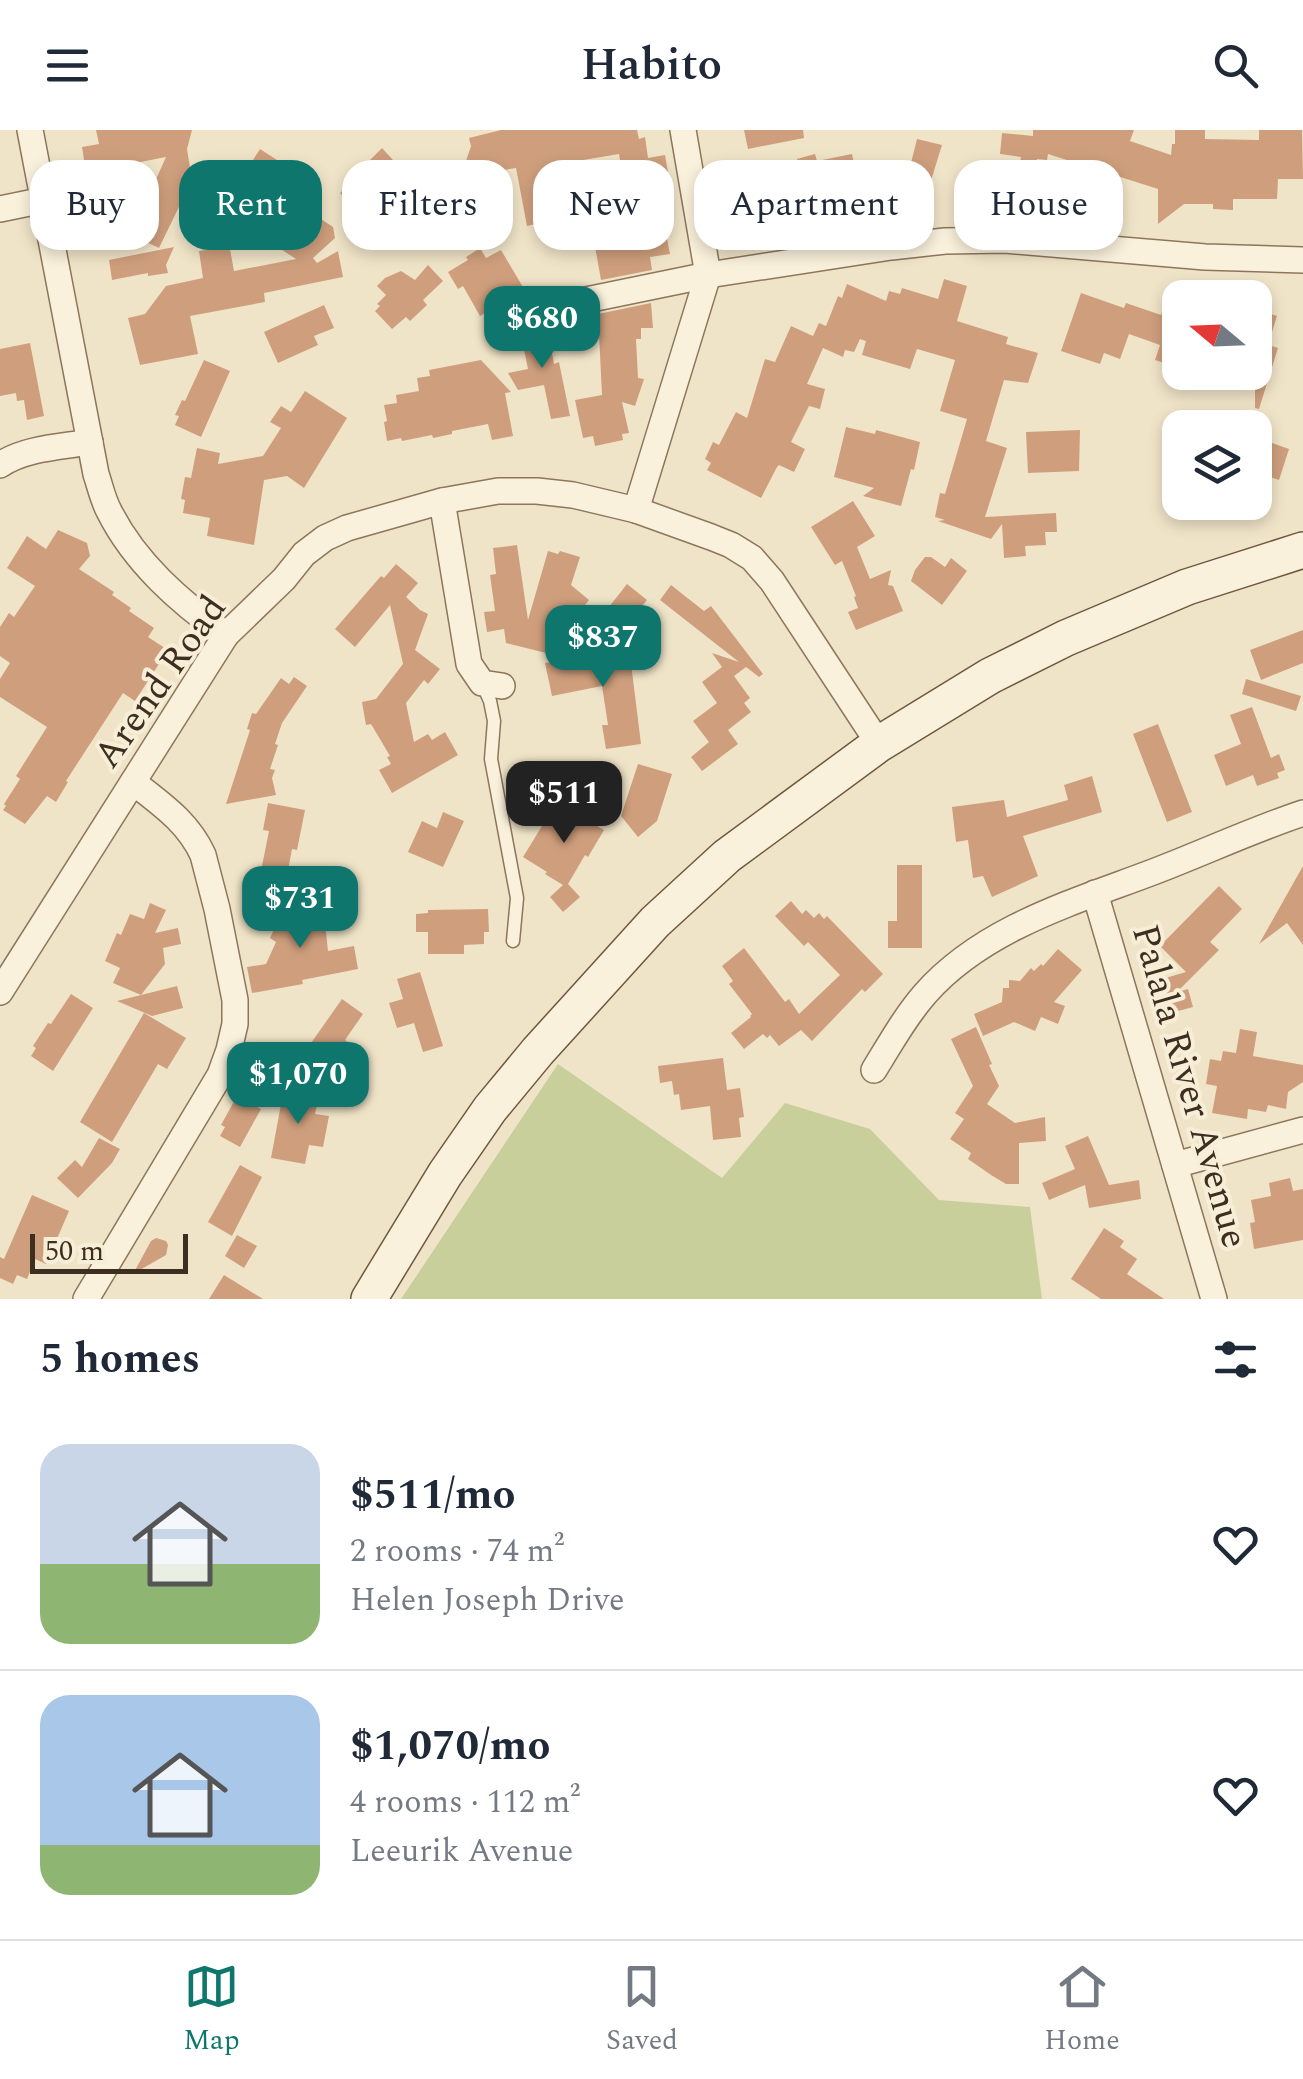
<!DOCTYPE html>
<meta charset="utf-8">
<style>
body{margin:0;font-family:Spectral,serif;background:#f2f2f3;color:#1f2937;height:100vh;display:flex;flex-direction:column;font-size:38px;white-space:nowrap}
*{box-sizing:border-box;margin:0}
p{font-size:32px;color:#747a83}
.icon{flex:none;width:55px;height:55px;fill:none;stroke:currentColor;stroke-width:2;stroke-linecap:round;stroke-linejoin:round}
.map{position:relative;height:1169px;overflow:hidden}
.drawer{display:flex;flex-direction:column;background:#fff;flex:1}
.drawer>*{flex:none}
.hud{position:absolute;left:30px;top:30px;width:1245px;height:90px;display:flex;gap:20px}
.needle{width:65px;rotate:289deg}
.controls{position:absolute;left:1162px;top:150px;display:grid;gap:20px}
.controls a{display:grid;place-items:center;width:110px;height:110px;border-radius:20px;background:#fff;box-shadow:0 5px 15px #0003;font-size:50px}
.scale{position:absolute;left:30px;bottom:25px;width:158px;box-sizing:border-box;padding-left:10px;border:5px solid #3d2e20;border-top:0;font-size:28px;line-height:35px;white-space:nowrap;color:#3d2e20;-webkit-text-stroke:8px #f7eed8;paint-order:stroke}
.price{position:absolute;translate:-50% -85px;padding:0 22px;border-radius:20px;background:#0f766e;color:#fff;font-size:32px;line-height:65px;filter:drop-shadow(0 2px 5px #0008)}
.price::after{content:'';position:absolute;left:50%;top:60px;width:30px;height:22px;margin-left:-15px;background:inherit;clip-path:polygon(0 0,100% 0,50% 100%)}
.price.selected{background:#222;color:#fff}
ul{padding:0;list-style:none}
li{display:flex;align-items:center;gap:30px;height:250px;padding:0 40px}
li+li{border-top:2px solid #e0e1e3}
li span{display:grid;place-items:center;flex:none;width:280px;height:200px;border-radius:30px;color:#555}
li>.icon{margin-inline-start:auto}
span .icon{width:120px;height:120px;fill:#fffc;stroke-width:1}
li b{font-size:42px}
h2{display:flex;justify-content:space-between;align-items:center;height:120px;padding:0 40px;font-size:42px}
.tag{padding:0 35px;border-radius:30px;background:#fff;box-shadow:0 5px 15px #0003;font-size:35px;line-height:90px}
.tag.selected{background:#0f766e;color:#fff}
header{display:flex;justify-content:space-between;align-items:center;height:130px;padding:0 40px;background:#fff;font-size:45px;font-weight:600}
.menu{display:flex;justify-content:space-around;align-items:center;height:140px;border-top:2px solid #e0e1e3;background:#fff;font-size:28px;color:#747a83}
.menu a{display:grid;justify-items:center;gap:5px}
.menu .selected{color:#0f766e}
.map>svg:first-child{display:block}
.green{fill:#c9cf9b}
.building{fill:#cf9f7d;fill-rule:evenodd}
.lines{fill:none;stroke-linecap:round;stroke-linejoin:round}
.lane-casing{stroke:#8d765c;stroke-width:15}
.street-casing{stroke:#8d765c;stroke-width:28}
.secondary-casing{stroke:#6f573f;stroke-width:38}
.lane{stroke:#faf1dc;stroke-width:12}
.street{stroke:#faf1dc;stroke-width:25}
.secondary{stroke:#faf1dc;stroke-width:35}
.labels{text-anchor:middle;stroke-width:8;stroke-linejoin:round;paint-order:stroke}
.street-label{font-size:38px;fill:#3d2e20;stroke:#f7eed8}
</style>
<header><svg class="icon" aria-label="menu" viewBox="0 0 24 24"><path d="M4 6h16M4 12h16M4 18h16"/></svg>Habito<svg class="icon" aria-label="search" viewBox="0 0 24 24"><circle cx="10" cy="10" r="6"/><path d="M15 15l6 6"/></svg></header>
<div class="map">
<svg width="1303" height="1169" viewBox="0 0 1303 1169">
<rect width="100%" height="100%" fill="#f0e4c8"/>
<path class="green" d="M 558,934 L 722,1048 L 785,973 L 870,999 L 939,1070 L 1030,1077 L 1042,1169 L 401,1169 Z"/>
<g class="building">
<path d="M 96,0 L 192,0 L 187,19 L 192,50 L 159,118 L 131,105 L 166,27 L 120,36 L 127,71 L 111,75 L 103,33 L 85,36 L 82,17 L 99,14 Z"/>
<path d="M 501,0 L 637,0 L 639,9 L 645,7 L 648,28 L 665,25 L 673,70 L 660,73 L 670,124 L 650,127 L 652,140 L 601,150 L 591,94 L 582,96 L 579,84 L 527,96 L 516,38 L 485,43 L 482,53 L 461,46 L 471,16 L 469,8 ZM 619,24 L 625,60 L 578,70 L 571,32 Z"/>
<path d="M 744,0 L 803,0 L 804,8 L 748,19 Z"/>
<path d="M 1033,0 L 1134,0 L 1130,11 L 1171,25 L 1172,14 L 1175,14 L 1175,0 L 1205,0 L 1205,9 L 1259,10 L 1259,0 L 1302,0 L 1303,49 L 1278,49 L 1277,69 L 1233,69 L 1233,80 L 1213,79 L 1213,74 L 1184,74 L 1158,94 L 1158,59 L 1048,24 L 1047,30 L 1037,29 L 1036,35 L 1020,33 L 1021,27 L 1000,24 L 1002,3 L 1033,6 Z"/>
<path d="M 917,9 L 942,15 L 924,73 L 896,66 L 902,44 L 908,45 Z"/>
<path d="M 382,18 L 404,42 L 360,84 L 340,63 L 371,34 L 368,32 Z"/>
<path d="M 260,19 L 297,43 L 280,69 L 243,46 Z"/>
<path d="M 815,24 L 817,31 L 852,24 L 864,83 L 841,87 L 839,77 L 791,88 L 793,96 L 774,100 L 773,92 L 758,95 L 753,72 L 747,73 L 740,39 L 759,35 L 764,61 L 802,53 L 797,29 Z"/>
<path d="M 270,75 L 310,100 L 318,87 L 333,97 L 335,108 L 313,128 L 317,133 L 338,121 L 343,147 L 264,163 L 265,172 L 190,186 L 198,224 L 140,235 L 128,188 L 145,184 L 166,156 L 203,148 L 199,121 L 212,119 L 210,111 L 228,108 L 234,141 L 296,129 L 253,101 Z"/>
<path d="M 410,79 L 424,101 L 393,119 L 375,99 Z"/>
<path d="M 174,117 L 166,135 L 168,143 L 148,146 L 148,143 L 112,150 L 109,130 Z"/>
<path d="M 480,118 L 486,128 L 501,120 L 527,164 L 508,175 L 506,170 L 480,186 L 463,156 L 458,159 L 448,142 L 468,130 L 466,127 Z"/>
<path d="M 428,135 L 443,151 L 423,170 L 427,175 L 410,191 L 406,187 L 392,199 L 375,181 L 380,176 L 377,174 L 386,165 L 377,156 L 385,148 L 401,141 L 415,150 Z"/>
<path d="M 944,149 L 967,156 L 957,191 L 1008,207 L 1006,214 L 1038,223 L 1028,253 L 1004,250 L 986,311 L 1007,318 L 985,387 L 1056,383 L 1057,402 L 1045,402 L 1046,415 L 1025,416 L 1026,426 L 1004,428 L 1002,394 L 991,409 L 938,391 L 945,390 L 935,387 L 940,363 L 945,364 L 967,289 L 940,281 L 955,230 L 917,219 L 910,239 L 862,225 L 866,211 L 860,209 L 854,222 L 845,220 L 843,227 L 823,218 L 807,254 L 825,259 L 820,279 L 809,276 L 791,312 L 805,319 L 794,342 L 779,335 L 777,337 L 761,368 L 707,340 L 711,333 L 705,329 L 713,312 L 719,315 L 736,282 L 747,288 L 765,229 L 775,232 L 791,196 L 813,206 L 819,193 L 826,196 L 838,166 L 842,168 L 847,154 L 886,171 L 889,161 L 900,164 L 902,158 L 938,169 Z"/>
<path d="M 1081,163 L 1124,178 L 1126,173 L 1161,185 L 1166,170 L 1180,175 L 1180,238 L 1155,230 L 1160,215 L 1129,204 L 1120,229 L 1104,223 L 1100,234 L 1061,221 Z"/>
<path d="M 651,173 L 653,198 L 641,198 L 641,209 L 636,209 L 638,248 L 644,249 L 635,276 L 622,272 L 629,303 L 622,304 L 623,310 L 595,316 L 593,306 L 583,308 L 575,270 L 602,265 L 598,184 Z"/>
<path d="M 324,175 L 334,198 L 314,206 L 318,215 L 278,233 L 264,202 Z"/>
<path d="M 1255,179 L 1277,186 L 1268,215 L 1278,218 L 1259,279 L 1255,278 L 1255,258 L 1216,246 L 1217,242 L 1255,242 Z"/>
<path d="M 547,195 L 554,234 L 559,232 L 570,286 L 551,289 L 544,255 L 518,260 L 508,243 L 528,239 L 520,200 Z"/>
<path d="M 30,213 L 44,286 L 27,290 L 24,270 L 17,271 L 16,263 L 0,266 L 0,219 Z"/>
<path d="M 204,230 L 230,241 L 201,307 L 175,295 L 179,286 L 175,285 L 182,270 L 185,271 Z"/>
<path d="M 481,230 L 511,262 L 505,263 L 513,306 L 492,310 L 488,294 L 452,301 L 452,304 L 433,308 L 432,305 L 402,311 L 401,308 L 387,311 L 384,292 L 387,291 L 384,275 L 397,273 L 396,265 L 419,261 L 417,248 L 430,246 L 429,240 Z"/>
<path d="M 305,261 L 347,288 L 304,358 L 287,346 L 264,350 L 254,415 L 207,406 L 210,388 L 183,383 L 185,370 L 181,369 L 185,347 L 191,348 L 197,318 L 220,323 L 218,334 L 263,326 L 281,298 L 270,292 L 281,276 L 291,282 Z"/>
<path d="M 846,297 L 875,304 L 876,300 L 920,312 L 914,340 L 911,339 L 901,376 L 863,366 L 874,358 L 834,347 Z"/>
<path d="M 1080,300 L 1079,341 L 1028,343 L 1026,302 Z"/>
<path d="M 1258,308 L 1289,319 L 1279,350 L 1255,342 L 1255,317 Z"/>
<path d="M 853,371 L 875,406 L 857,417 L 870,449 L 891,440 L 888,455 L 893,456 L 903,481 L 856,500 L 848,482 L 858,478 L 854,467 L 856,466 L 842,431 L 835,435 L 811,397 Z"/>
<path d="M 58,400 L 87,413 L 90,426 L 79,439 L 114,462 L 112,465 L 131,478 L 129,481 L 154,498 L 148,507 L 168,520 L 135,571 L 123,563 L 66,651 L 68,652 L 56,672 L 47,666 L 25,694 L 3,680 L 6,676 L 4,674 L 20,649 L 16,646 L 47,597 L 0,567 L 0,549 L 10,533 L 0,526 L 0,497 L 9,483 L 14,487 L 35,456 L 7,438 L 27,406 L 46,419 Z"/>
<path d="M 517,415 L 528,490 L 548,421 L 558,424 L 560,421 L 580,427 L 571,455 L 589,470 L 546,523 L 506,513 L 504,499 L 487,502 L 484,482 L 495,481 L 490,445 L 496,444 L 493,418 Z"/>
<path d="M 925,427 L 931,427 L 945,437 L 951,428 L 967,441 L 942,475 L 911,451 L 915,440 Z"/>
<path d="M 396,434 L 418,453 L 406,467 L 420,480 L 428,484 L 415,520 L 440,539 L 428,554 L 424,550 L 406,573 L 414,612 L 428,604 L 432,610 L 445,602 L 458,625 L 392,663 L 379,640 L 391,634 L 387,627 L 390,626 L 371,594 L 366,595 L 362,572 L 376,569 L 403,534 L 390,475 L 355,517 L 335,499 L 381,446 L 384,448 Z"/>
<path d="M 627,454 L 647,470 L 618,506 L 598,491 Z"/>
<path d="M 671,455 L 704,481 L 711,476 L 763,544 L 759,547 L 746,537 L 734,546 L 750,568 L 744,573 L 751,582 L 728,600 L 738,614 L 702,641 L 691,627 L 709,612 L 693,591 L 717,573 L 702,552 L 722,537 L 712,523 L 739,532 L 660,470 Z"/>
<path d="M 1303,500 L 1303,533 L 1261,550 L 1250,520 Z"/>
<path d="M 629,517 L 641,614 L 606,619 L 602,595 L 608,595 L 602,556 L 552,566 L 545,533 Z"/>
<path d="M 294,547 L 307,556 L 282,593 L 275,614 L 278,615 L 270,639 L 275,640 L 272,648 L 276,665 L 226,674 L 250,600 L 247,599 L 252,583 L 256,584 L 281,548 L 289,554 Z"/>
<path d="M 1246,549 L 1301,566 L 1296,581 L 1242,564 Z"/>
<path d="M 1252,577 L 1271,628 L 1279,624 L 1285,640 L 1277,643 L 1279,648 L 1257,656 L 1253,645 L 1226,656 L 1214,625 L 1241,614 L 1230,585 Z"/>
<path d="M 1158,594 L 1192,682 L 1167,692 L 1133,604 Z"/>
<path d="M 638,634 L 672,644 L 657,691 L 638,707 L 621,686 Z"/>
<path d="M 1092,646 L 1102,682 L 1023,706 L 1038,746 L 992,767 L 983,746 L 973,748 L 968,710 L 956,712 L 952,677 L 1004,670 L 1007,687 L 1068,670 L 1064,655 Z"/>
<path d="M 570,660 L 589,672 L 580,686 L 604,700 L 588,727 L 585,725 L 568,754 L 580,767 L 563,782 L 550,767 L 563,755 L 545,744 L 547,742 L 523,727 L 550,683 L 555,685 Z"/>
<path d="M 268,673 L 305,680 L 297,720 L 292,719 L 286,751 L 260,746 L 269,701 L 263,700 Z"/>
<path d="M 443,682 L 464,691 L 443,737 L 408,722 L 422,691 L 437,698 Z"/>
<path d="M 897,735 L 922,735 L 922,818 L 888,818 L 888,791 L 897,791 Z"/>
<path d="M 1303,736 L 1303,815 L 1287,793 L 1259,814 Z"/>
<path d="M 1219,756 L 1242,779 L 1210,812 L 1219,820 L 1177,862 L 1188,859 L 1193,877 L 1167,884 L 1163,869 L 1168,867 L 1162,849 L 1186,842 L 1160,816 Z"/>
<path d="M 290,766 L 324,783 L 328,821 L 354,816 L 358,839 L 302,850 L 303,854 L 252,863 L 247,837 L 266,834 L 276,812 L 270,808 Z"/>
<path d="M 791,771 L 802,784 L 806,780 L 814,788 L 819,783 L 824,789 L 827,786 L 883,844 L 865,862 L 862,859 L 812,911 L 801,900 L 779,916 L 770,905 L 767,908 L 763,904 L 744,919 L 731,903 L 751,887 L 750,886 L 752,884 L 729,854 L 733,851 L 722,836 L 744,818 L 785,872 L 789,869 L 799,884 L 840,845 L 808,812 L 804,816 L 775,786 Z"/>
<path d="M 150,773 L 166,780 L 155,803 L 178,798 L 181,814 L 163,818 L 165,834 L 141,865 L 113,853 L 120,838 L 105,831 L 117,803 L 121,805 L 130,784 L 144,789 Z"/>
<path d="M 488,779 L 489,802 L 484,802 L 484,814 L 464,815 L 464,824 L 428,824 L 428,802 L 416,802 L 416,784 L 428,783 L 428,780 Z"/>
<path d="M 1058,819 L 1082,840 L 1054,872 L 1065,876 L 1058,894 L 1041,887 L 1035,901 L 1014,892 L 983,906 L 974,884 L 1002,872 L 1003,858 L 1009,858 L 1009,850 L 1020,851 L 1031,838 L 1034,841 L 1041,834 L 1043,836 Z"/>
<path d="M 420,842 L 443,916 L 423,922 L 414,893 L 397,898 L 389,873 L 403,869 L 397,849 Z"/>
<path d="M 177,856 L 183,878 L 152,886 L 117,871 Z"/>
<path d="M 71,864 L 93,878 L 53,941 L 31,926 L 36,918 L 33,916 L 48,893 L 51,894 Z"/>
<path d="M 342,869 L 363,884 L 345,910 L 363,923 L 350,941 L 335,930 L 321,950 L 297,933 Z"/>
<path d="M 144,883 L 186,908 L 167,939 L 158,934 L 112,1012 L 80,992 Z"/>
<path d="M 976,897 L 992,934 L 989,935 L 999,956 L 987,974 L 1015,993 L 1045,987 L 1046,1011 L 1019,1013 L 1019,1054 L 1006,1054 L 991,1045 L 968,1029 L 971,1023 L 950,1009 L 964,989 L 955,983 L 973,956 L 951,909 Z"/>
<path d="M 1240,899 L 1257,902 L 1253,926 L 1303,935 L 1303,952 L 1288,962 L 1286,979 L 1268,975 L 1266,982 L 1248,979 L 1247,989 L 1212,983 L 1217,956 L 1206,954 L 1210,929 L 1221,931 L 1223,921 L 1236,923 Z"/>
<path d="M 723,928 L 727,960 L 740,958 L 744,987 L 739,988 L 741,1007 L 713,1010 L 710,976 L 681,980 L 679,964 L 674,965 L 672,951 L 660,953 L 658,936 Z"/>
<path d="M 284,958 L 319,965 L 315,984 L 329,986 L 323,1017 L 309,1015 L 305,1034 L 271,1028 Z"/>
<path d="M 237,966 L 261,979 L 240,1017 L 220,1006 L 225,997 L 221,995 Z"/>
<path d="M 1088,1006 L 1109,1055 L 1139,1050 L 1141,1069 L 1089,1078 L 1085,1055 L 1049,1070 L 1042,1053 L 1075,1039 L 1065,1016 Z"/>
<path d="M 99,1008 L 120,1019 L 112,1033 L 78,1068 L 57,1048 L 75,1030 L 82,1037 Z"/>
<path d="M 240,1035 L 262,1047 L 232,1106 L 208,1092 Z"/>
<path d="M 1290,1048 L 1293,1061 L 1303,1059 L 1303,1110 L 1254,1119 L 1250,1093 L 1255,1092 L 1251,1070 L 1271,1066 L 1269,1053 Z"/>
<path d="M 32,1065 L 69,1081 L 46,1134 L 35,1129 L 27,1149 L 17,1145 L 13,1154 L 0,1148 L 0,1127 L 4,1129 Z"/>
<path d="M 1104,1098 L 1124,1111 L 1120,1117 L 1137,1129 L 1127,1144 L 1164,1169 L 1101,1169 L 1071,1149 Z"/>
<path d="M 237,1105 L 257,1116 L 244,1138 L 225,1126 Z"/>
<path d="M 156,1108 L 166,1111 L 168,1115 L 166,1125 L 133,1144 L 151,1111 Z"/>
<path d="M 224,1145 L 263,1169 L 209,1169 Z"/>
</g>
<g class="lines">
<g class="lane-casing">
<path id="lane" d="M 482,553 L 490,571 L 494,591 L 491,629 L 517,768 L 513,811"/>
</g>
<g class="street-casing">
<g id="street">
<path d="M 30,0 L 96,344 C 100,356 103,370 109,381 C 135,433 180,472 226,505"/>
<path d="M 0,79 L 44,70"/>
<path d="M 557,176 L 708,145 L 891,117 L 945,111 L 1005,110 L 1205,127 L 1303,130"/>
<path d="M 0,335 C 25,318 61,317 90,312"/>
<path d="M 442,371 L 469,534 L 482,553 L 502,556"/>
<path d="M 636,380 L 708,145 L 683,0"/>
<path d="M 1095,763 L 1214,1169"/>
<path d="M 0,862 L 226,505 L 284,449 L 304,424 L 325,408 L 347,398 L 442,371 L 498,361 L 537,361 L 573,365 L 636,380 L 711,407 L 731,415 L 752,428 L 772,451 L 879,614"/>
<path d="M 874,940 C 890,914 905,887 925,864 C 983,798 1074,772 1153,742 C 1203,723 1252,700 1303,683"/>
<path d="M 1175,1035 L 1303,1000"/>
<path d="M 86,1169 L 220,945 L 229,920 L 235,894 L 235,870 L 217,779 L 203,725 C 188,692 161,674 133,652"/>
</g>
</g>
<g class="secondary-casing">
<path id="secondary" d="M 369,1169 L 445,1044 L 490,979 L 538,921 L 655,792 L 727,726 L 879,614 L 990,546 L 1066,508 L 1187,457 L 1303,420"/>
</g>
<use href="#lane" class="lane"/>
<use href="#street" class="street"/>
<use href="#secondary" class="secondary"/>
</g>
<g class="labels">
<g class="street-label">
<text transform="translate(159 551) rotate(-55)" y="13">Arend Road</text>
<text transform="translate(1191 956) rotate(74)" y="13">Palala River Avenue</text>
</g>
</g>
</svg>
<div class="controls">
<a><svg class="needle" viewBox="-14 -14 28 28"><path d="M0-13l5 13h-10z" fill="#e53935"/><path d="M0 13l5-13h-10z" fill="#747a83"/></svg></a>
<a><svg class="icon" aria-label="layers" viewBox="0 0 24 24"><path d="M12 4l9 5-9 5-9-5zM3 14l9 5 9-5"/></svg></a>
</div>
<div class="scale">50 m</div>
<b class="price" style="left:542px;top:241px">$680</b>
<b class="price" style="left:603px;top:560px">$837</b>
<b class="price selected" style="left:564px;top:716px">$511</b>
<b class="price" style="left:300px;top:821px">$731</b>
<b class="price" style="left:298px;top:997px">$1,070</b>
<div class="hud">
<a class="tag">Buy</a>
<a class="tag selected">Rent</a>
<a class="tag">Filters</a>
<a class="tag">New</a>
<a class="tag">Apartment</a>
<a class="tag">House</a>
</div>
</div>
<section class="drawer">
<h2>5 homes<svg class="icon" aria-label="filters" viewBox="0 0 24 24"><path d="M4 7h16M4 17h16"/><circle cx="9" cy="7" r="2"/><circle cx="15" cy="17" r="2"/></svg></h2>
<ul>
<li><span style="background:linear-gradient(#c9d6e8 60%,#8fb573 0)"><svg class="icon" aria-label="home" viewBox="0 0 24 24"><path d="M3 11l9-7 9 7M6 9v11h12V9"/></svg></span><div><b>$511/mo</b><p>2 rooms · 74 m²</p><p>Helen Joseph Drive</p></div><svg class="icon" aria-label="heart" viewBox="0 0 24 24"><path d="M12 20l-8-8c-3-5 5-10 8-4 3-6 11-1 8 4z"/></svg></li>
<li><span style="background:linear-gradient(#a9c7e8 75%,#8fb573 0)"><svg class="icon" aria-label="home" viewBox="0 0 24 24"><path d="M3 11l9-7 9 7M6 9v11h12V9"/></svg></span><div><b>$1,070/mo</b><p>4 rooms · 112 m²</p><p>Leeurik Avenue</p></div><svg class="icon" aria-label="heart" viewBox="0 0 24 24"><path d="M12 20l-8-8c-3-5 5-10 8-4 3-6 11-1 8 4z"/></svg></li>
</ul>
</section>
<nav class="menu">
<a class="selected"><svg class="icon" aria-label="map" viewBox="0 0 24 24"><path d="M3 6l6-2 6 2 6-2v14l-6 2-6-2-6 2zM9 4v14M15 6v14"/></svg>Map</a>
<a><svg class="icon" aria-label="saved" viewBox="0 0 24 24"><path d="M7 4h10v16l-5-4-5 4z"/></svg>Saved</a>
<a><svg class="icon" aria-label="home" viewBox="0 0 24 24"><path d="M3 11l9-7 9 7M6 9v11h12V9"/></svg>Home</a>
</nav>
